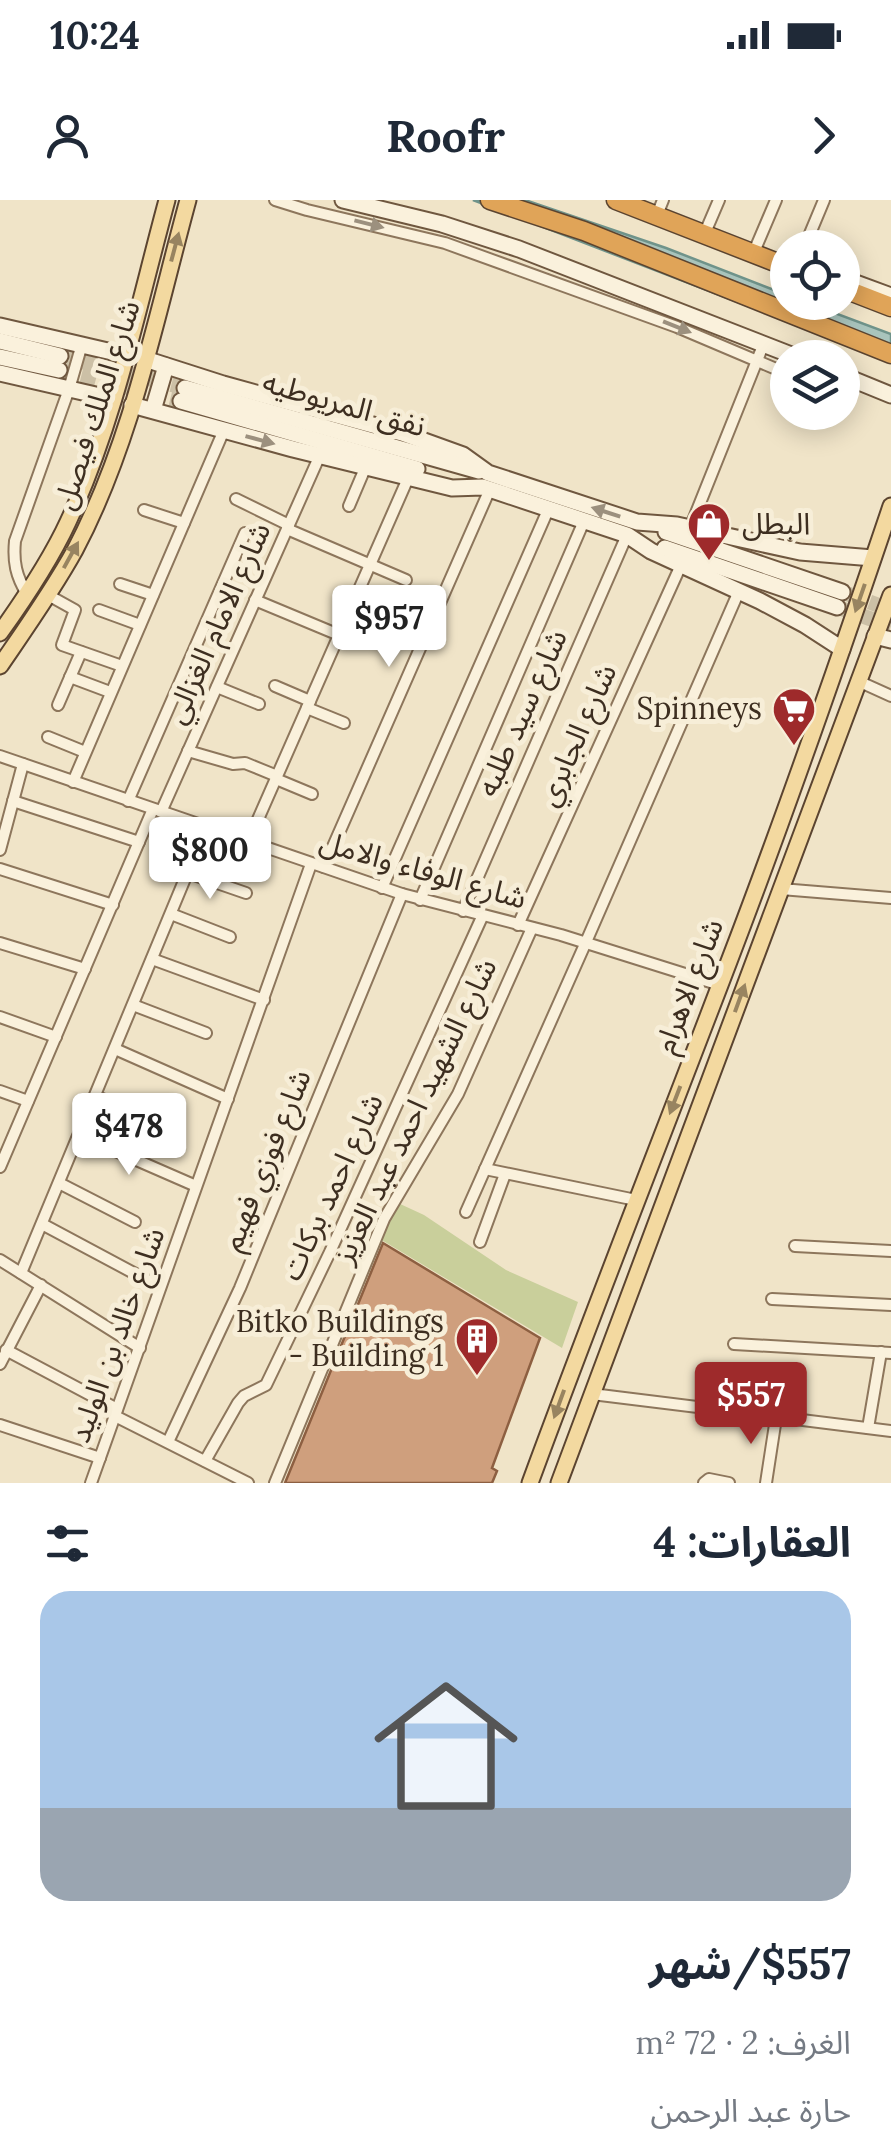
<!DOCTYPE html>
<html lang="ar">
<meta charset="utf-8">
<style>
body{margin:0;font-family:Lora,"Noto Sans Arabic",serif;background:#f2f2f3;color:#1f2937;direction:rtl;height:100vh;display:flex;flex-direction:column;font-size:38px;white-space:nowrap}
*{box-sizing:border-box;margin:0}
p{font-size:32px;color:#747a83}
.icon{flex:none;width:55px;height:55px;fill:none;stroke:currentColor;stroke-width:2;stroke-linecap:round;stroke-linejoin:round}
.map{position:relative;height:1283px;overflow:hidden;direction:ltr}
.sheet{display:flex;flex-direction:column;background:#fff;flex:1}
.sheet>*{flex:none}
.tools{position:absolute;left:770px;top:30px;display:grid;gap:20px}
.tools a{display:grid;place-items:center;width:90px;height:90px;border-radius:50%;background:#fff;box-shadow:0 5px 25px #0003;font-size:50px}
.price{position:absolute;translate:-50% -85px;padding:0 22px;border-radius:10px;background:#fff;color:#222;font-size:32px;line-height:65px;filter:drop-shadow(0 2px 5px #0008)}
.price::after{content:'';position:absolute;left:50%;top:60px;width:30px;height:22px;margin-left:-15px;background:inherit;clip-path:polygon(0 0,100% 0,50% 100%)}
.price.current{background:#9e2a2b;color:#fff}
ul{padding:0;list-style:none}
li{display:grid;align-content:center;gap:20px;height:530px;padding:0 40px}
li span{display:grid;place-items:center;height:310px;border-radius:30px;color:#555}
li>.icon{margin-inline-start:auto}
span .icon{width:180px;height:180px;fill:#fffc;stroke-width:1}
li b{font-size:42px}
h2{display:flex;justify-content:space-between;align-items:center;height:120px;padding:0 40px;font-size:42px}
.status{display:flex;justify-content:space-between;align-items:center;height:70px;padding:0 50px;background:#fff;direction:ltr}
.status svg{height:28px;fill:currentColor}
header{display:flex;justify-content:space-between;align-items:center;height:130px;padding:0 40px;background:#fff;font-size:45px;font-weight:700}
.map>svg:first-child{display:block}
.green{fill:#c9cf9b}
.water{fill:#a9c4bc;stroke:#6f938a;stroke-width:2.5}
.building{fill:#cf9f7d;stroke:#8d5f41;stroke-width:2.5}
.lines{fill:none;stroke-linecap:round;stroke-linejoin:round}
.secondary-tunnel{stroke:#ccc0a6;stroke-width:15;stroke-dasharray:15 8;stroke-linecap:butt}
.street-casing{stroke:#8d765c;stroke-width:14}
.secondary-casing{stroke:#6f573f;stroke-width:19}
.primary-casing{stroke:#5b4430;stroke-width:19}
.highway-casing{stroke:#5b4430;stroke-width:21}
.street{stroke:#faf1dc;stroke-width:10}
.secondary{stroke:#faf1dc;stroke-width:15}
.primary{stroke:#f3d9a0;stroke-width:15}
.highway{stroke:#e0a458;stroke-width:18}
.oneway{fill:#9c907e}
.oneway2{fill:#988460}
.labels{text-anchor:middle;stroke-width:10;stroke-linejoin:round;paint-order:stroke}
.street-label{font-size:30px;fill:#3d2e20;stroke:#f7eed8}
.poi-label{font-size:30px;fill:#3d2e20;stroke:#f7eed8;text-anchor:end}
</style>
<div class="status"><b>10:24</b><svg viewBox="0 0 49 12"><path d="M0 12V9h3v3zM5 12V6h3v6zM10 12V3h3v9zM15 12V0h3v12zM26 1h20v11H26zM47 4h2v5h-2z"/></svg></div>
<header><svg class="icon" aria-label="forward" viewBox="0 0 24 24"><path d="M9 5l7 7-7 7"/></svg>Roofr<svg class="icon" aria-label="person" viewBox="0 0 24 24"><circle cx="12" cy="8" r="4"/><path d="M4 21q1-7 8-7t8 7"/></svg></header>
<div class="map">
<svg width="891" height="1283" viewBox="0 0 891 1283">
<rect width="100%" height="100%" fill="#f0e4c8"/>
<path class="green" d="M 398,1003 L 424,1015 L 506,1070 L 578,1102 L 562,1148 L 380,1039 Z"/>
<path class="water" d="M 473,0 L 525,0 L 666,48 L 787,95 L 788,102 L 808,103 L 891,134 L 891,161 Z"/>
<path class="building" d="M 383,1043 L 540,1138 L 492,1268 L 497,1271 L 492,1283 L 285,1283 Z"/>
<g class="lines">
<g class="secondary-tunnel">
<path d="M 60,156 L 185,188"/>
<path d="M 59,170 L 181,201"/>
<path d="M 848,394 L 891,410"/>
<path d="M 837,407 L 891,426"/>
</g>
<g class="street-casing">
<g id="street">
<path d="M 275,0 L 307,10 L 445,43 L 677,127 L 788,174"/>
<path d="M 659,10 L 663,0"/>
<path d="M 707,28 L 719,0"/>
<path d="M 756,47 L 776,0"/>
<path d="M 804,48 L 824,0"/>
<path d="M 842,192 L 846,192 L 859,182"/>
<path d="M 236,299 L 289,325"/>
<path d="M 349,306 L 366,266"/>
<path d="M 144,310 L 184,323"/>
<path d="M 690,328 L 764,143"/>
<path d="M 287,329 L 406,380"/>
<path d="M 120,384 L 153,395"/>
<path d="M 27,394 C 16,376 13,362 15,341 L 69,189 L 82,144"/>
<path d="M 48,395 L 75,410 L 62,445 L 122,466"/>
<path d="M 255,400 L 339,435"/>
<path d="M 99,410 L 140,425"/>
<path d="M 70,477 L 110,492"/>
<path d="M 858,481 L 891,496"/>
<path d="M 275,486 L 310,501"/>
<path d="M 217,487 L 259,504"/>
<path d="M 58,505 L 81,452"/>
<path d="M 307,508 L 344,523"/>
<path d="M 48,537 L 85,552"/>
<path d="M 188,551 L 233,564 L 245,563 L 277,576"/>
<path d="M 0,556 L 402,694 L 561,735 L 720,785"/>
<path d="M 276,579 L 312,594"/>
<path d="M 73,582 L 224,230"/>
<path d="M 13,601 L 139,642"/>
<path d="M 128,601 L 245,333"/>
<path d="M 161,612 L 320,255"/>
<path d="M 248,642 L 409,276"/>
<path d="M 0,650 L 23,564"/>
<path d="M 324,667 L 490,289"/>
<path d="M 0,669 L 113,705"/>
<path d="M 188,673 L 246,693"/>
<path d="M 216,683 L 234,637"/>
<path d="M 382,688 L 548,310"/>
<path d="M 781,689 L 891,698"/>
<path d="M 420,700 L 584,321"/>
<path d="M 463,711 L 627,335"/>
<path d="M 171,714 L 230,737"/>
<path d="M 518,725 L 681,365"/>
<path d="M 0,743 L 85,769"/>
<path d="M 152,759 L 264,800"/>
<path d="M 133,805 L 206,833"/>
<path d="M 0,817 L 56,837"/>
<path d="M 115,849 L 228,899"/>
<path d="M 0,891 L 28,901"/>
<path d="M 95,896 L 158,923"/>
<path d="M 79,935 L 196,986"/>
<path d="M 0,967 L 153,609"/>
<path d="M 485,969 L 636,1000"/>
<path d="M 59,983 L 135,1022"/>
<path d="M 466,1012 L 586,742 L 739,391"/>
<path d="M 42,1024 L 160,1087"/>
<path d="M 480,1042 L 505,974"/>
<path d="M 795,1046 L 891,1051"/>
<path d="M 0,1060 L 140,1148"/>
<path d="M 21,1073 L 206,628"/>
<path d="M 772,1099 L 891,1105"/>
<path d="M 734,1144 L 891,1153"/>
<path d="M 6,1150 L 117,1209"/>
<path d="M 0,1164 L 41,1085"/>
<path d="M 592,1194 L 891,1231"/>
<path d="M 115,1216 L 248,1283"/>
<path d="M 0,1225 L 100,1258"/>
<path d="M 868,1228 L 881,1152"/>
<path d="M 168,1242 L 240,1088 L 402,694"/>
<path d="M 205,1261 L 238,1203 L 244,1196 L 266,1185 L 330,1052 L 482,717"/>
<path d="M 91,1283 L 311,664"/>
<path d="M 275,1283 L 384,1019 L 458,894 L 532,728"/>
<path d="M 704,1283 L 709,1279 L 729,1283"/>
<path d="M 766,1283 L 776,1218"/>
</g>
</g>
<g class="secondary-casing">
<g id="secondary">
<path d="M 343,0 L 442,24 L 519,49 L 799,158"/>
<path d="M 842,78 L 891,96"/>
<path d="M 0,126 L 125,155"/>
<path d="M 0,141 L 60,156"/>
<path d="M 0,157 L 59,170"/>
<path d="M 145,159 L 223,184 L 402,233 L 463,255 L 488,273 L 637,322 L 677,325 L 800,352 L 873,358"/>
<path d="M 0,173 L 113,199"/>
<path d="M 842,175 L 891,195"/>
<path d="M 185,188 L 479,271"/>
<path d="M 181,201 L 417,269"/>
<path d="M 132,205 L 293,249 L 452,288 L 483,287 L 627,335 L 651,351 L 760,401 L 805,425 L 842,449"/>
<path d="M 153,210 L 166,166"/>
<path d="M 666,332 L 842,392"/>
<path d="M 665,348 L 837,407"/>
<path d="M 875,436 L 891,440"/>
</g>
</g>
<g class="primary-casing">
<g id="primary">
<path d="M 0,433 C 25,398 50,361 68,322 C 115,221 138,107 167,0"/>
<path d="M 0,466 C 26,428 53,390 75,350 C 132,242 156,117 188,0"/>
<path d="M 530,1283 C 594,1109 662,937 728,764 C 786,613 839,460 891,306"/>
<path d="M 559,1283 L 891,395"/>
</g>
</g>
<g class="highway-casing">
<g id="highway">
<path d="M 490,0 L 584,31 L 891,154"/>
<path d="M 616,0 L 788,67"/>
<path d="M 842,88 L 891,107"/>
</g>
</g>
<use href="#street" class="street"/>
<use href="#secondary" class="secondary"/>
<use href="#primary" class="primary"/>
<use href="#highway" class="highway"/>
</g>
<defs><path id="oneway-solid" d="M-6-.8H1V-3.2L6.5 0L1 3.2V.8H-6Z" transform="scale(2.5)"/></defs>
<g class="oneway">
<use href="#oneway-solid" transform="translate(369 24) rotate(14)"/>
<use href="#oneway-solid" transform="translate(677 127) rotate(22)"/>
<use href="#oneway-solid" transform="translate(260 240) rotate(15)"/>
<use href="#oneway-solid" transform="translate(606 312) rotate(-162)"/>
</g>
<g class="oneway2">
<use href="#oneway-solid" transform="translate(175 47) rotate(-75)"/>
<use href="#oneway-solid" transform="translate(71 355) rotate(-61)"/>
<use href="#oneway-solid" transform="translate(860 398) rotate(109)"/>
<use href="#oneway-solid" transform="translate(740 798) rotate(-70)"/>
<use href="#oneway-solid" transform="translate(675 900) rotate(111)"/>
<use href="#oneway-solid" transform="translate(559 1204) rotate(110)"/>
</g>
<defs>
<g id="shop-pin" transform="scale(2.25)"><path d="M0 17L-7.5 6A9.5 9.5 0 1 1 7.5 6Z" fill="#9e2a2b" stroke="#f7eed8"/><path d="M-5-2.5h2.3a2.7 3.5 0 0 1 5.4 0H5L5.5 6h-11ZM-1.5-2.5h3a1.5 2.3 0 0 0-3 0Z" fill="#fff"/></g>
<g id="supermarket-pin" transform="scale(2.25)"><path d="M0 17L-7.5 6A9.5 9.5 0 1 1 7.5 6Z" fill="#9e2a2b" stroke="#f7eed8"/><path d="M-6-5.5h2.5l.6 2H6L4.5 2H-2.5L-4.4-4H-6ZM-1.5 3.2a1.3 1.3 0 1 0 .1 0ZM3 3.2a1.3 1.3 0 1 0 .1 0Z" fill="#fff"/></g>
<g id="building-pin" transform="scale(2.25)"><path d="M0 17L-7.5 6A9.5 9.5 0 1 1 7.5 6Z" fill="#9e2a2b" stroke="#f7eed8"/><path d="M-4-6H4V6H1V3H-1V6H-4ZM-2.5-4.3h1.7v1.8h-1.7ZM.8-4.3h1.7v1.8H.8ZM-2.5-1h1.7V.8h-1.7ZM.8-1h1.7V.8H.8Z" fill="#fff"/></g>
</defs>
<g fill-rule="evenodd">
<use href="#shop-pin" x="709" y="324"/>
<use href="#supermarket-pin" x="794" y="509"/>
<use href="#building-pin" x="477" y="1139"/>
</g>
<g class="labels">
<g class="street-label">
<text transform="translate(344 204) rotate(16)" y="10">نفق المريوطيه</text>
<text transform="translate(97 205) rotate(-72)" y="10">شارع الملك فيصل</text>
<text transform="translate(218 423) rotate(-66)" y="10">شارع الامام الغزالي</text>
<text transform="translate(522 513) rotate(-66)" y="10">شارع سيد طلبه</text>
<text transform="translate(577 535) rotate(-66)" y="10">شارع الجابري</text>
<text transform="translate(423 670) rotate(16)" y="10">شارع الوفاء والامل</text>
<text transform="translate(689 786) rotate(-69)" y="10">شارع الاهرام</text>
<text transform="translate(415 911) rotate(-64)" y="10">شارع الشهيد احمد عبد العزيز</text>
<text transform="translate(266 960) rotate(-68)" y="10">شارع فوزي فهيم</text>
<text transform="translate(332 987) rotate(-65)" y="10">شارع احمد بركات</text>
<text transform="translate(117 1135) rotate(-70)" y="10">شارع خالد بن الوليد</text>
</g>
<g class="poi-label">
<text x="742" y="334" text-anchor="start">البطل</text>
<text x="762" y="519">Spinneys</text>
<text x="444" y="1132">Bitko Buildings<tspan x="444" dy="34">- Building 1</tspan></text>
</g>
</g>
</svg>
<div class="tools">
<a><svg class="icon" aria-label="locate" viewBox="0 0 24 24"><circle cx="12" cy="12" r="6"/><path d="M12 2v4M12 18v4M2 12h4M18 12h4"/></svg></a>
<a><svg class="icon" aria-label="layers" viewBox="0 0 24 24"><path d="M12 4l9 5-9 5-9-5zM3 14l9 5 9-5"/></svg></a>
</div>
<b class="price" style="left:389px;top:470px">$957</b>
<b class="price" style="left:210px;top:702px">$800</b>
<b class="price" style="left:129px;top:978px">$478</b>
<b class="price current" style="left:751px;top:1247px">$557</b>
</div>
<section class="sheet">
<h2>العقارات: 4<svg class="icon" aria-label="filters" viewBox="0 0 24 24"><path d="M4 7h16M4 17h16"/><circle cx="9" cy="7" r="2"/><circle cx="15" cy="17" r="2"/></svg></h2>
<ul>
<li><span style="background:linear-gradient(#a9c7e8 70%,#9aa5b1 0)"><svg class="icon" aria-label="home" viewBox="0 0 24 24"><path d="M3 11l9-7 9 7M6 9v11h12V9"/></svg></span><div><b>$557/شهر</b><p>الغرف: 2 · 72 m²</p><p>حارة عبد الرحمن</p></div></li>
</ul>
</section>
